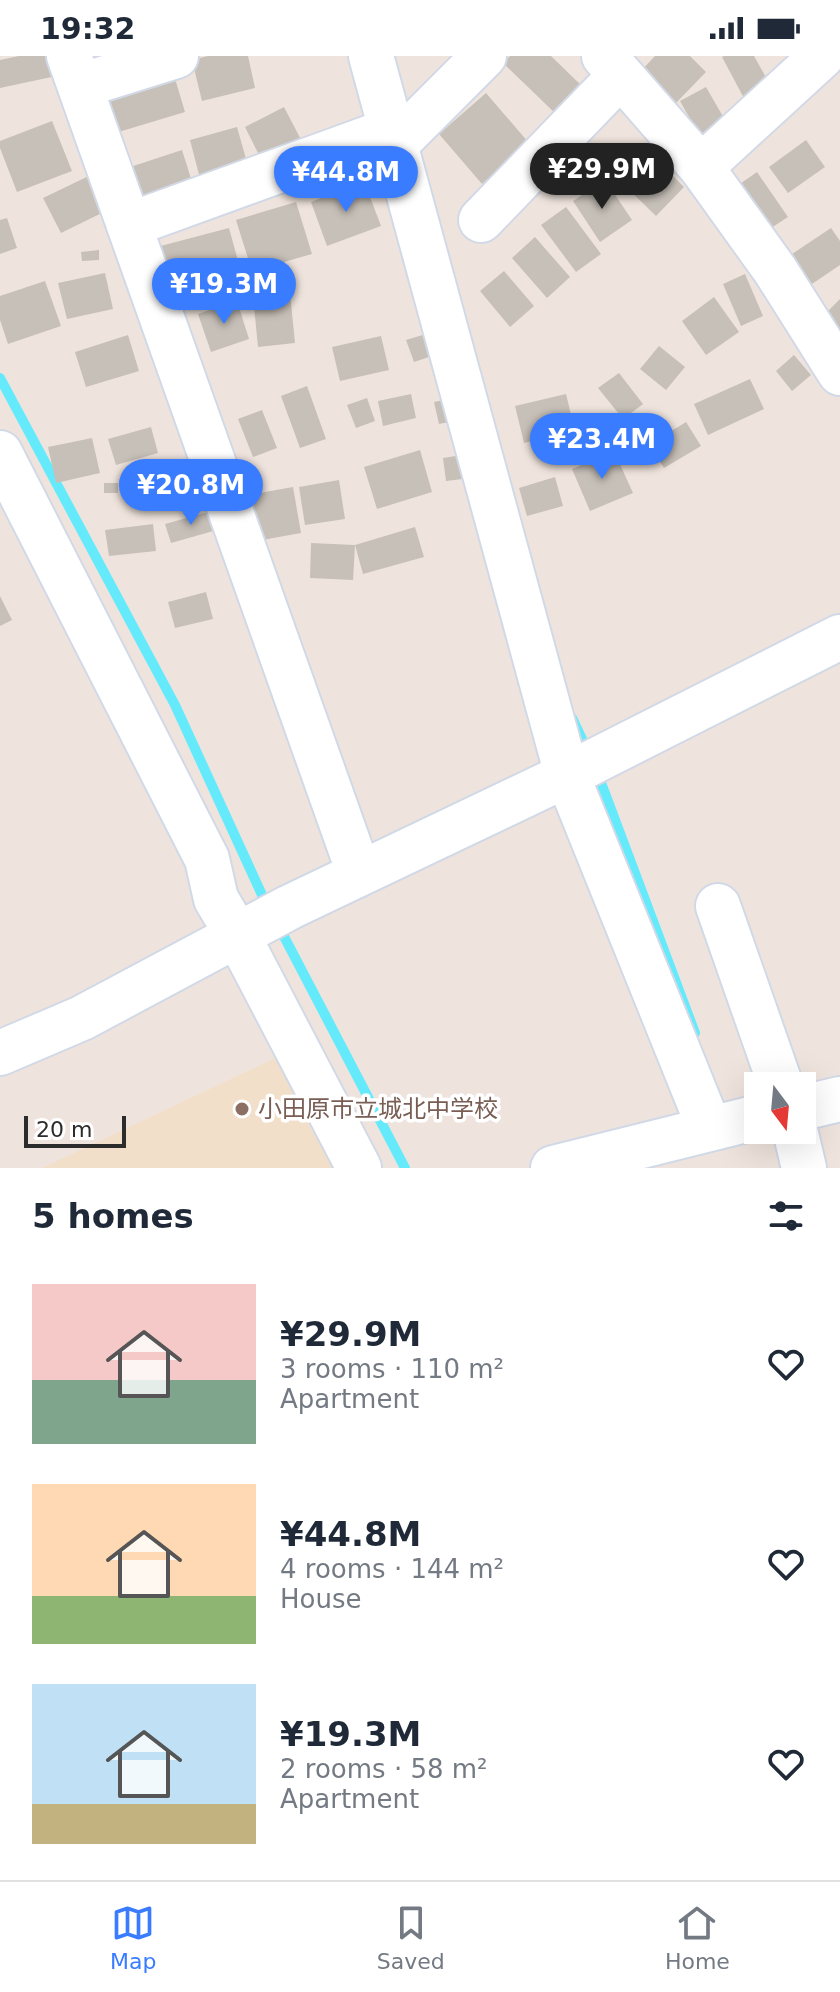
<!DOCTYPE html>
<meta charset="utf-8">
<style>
body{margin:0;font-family:"DejaVu Sans","Noto Sans JP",sans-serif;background:#f2f2f3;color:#1f2937;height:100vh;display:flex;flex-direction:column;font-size:30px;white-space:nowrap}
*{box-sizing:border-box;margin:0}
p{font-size:26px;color:#747a83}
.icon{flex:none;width:44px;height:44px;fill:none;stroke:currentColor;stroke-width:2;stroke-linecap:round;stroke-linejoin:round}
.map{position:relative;height:1112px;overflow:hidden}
.sheet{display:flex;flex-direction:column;background:#fff;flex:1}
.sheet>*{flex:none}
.needle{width:52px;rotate:164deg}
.fabs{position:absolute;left:744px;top:1016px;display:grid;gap:16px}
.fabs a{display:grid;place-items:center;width:72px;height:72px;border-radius:0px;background:#fff;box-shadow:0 8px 32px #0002;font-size:40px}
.scale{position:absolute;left:24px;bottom:20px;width:102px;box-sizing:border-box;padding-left:8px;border:4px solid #2c2c2c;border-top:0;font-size:22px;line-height:28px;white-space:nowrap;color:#2c2c2c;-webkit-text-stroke:6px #fff;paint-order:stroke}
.price{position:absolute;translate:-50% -68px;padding:0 18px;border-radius:28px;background:#3a7cff;color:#fff;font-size:26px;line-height:52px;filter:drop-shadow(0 2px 4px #0008)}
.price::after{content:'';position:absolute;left:50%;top:48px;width:24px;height:18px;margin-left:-12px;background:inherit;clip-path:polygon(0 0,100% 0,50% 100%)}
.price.current{background:#222;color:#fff}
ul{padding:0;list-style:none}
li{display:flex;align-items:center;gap:24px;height:200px;padding:0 32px}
li span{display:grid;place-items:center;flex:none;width:224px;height:160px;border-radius:0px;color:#555}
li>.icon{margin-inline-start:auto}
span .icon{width:96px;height:96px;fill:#fffc;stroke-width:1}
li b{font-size:34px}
h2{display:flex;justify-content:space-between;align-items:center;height:96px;padding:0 32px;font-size:34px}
.status{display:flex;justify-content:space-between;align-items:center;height:56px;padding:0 40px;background:#fff;direction:ltr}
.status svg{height:22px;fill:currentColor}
.dock{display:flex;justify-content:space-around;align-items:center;height:112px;border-top:2px solid #e0e1e3;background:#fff;font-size:22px;color:#747a83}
.dock a{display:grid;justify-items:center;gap:4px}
.dock .current{color:#3a7cff}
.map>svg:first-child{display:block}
.education{fill:#f2dfca}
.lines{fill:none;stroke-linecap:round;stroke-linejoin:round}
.stream{stroke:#65eafc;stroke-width:10}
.building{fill:#c7c0b8}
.minor-casing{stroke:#d2d9e6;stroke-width:48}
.minor{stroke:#fff;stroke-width:44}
.education-dot{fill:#8d6e63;stroke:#fff;stroke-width:3}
.labels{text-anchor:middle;stroke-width:7;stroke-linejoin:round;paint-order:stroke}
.education-label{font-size:24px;fill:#785e54;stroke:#fff;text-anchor:start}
</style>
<div class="status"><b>19:32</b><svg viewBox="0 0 49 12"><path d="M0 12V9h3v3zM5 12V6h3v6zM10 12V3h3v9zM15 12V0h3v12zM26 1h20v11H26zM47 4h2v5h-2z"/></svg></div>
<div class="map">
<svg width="840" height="1112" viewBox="0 0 840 1112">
<rect width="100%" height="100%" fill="#efe4dd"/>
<path class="education" d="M 290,995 L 348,1112 L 42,1112 Z"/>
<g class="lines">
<g class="stream">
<path d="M 0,322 L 175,649 L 268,852"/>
<path d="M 572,662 L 589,698"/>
<path d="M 597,716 L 695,977"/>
<path d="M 278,869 L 405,1112"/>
</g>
</g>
<g class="building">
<path d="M 19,0 L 58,0 L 61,19 L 0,32 L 0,4 Z"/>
<path d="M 208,0 L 248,0 L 255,32 L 202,45 L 192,4 Z"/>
<path d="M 510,0 L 551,0 L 586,34 L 559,61 L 503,7 Z"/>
<path d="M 655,0 L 690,0 L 706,16 L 674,49 L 640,16 Z"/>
<path d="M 724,0 L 754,0 L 772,32 L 746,46 L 722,1 Z"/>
<path d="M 173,16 L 185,56 L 112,78 L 101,37 Z"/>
<path d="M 706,31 L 729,71 L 703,86 L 680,45 Z"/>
<path d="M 486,37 L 529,87 L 482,128 L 439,78 Z"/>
<path d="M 284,51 L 308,97 L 268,117 L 245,71 Z"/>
<path d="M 52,65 L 72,115 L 17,136 L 0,92 L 0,85 Z"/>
<path d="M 237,71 L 250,117 L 202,130 L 190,84 Z"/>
<path d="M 806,84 L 825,111 L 788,137 L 769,111 Z"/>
<path d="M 646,93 L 684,131 L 656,160 L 617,122 Z"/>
<path d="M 182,94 L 194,132 L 133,152 L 121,114 Z"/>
<path d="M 757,116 L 788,161 L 768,174 L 737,130 Z"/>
<path d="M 95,117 L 112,152 L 61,177 L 43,142 Z"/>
<path d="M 605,124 L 632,164 L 600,186 L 573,145 Z"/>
<path d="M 364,125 L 381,170 L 327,190 L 311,146 Z"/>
<path d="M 296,146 L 312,198 L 252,215 L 236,164 Z"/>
<path d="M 566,151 L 601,198 L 576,216 L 541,169 Z"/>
<path d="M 7,162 L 17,192 L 0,198 L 0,164 Z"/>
<path d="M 229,172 L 240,212 L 164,232 L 153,192 Z"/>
<path d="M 831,172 L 840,185 L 840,209 L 809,230 L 789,200 Z"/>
<path d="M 535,181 L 570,221 L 547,242 L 512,202 Z"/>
<path d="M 99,194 L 99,204 L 82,205 L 81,196 Z"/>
<path d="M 504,215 L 534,250 L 510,271 L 480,235 Z"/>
<path d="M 105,217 L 113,253 L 67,263 L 58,227 Z"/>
<path d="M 745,218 L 763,260 L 741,270 L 723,228 Z"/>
<path d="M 45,225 L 61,270 L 8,288 L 0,264 L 0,240 Z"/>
<path d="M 289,227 L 295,287 L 258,291 L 252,230 Z"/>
<path d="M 714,241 L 739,276 L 706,299 L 682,265 Z"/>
<path d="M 840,243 L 840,278 L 822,261 Z"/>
<path d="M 237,245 L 249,283 L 211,296 L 198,258 Z"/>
<path d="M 426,278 L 432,300 L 414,306 L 406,284 Z"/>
<path d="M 128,279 L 139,315 L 86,331 L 75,296 Z"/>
<path d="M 381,280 L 389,314 L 340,325 L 332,291 Z"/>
<path d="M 659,290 L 685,311 L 666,334 L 640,313 Z"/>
<path d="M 794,299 L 811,319 L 792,335 L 776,315 Z"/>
<path d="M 619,317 L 643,348 L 623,363 L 598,332 Z"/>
<path d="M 750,323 L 764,353 L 708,379 L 694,348 Z"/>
<path d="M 307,330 L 326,383 L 300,392 L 281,340 Z"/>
<path d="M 411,338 L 416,362 L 383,370 L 378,345 Z"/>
<path d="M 566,338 L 575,375 L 524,387 L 515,350 Z"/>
<path d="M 367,342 L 375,365 L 356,372 L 347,349 Z"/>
<path d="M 444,344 L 450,366 L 439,368 L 434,346 Z"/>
<path d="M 262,354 L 277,392 L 253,401 L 238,363 Z"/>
<path d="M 686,366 L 701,390 L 664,412 L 649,389 Z"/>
<path d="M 151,371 L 158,397 L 116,409 L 108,383 Z"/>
<path d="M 92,382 L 100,417 L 56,427 L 48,391 Z"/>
<path d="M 420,394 L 432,436 L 377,453 L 364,411 Z"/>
<path d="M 614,395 L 633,437 L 590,455 L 572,413 Z"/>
<path d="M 468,398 L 471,422 L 446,425 L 443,402 Z"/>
<path d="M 555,421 L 563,450 L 527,460 L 519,432 Z"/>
<path d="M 339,424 L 345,463 L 305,469 L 299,431 Z"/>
<rect x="104" y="427" width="14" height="10"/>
<path d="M 293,431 L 301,477 L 251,486 L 242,440 Z"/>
<path d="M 212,455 L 217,474 L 171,487 L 165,468 Z"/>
<path d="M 153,468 L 156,495 L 109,500 L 105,474 Z"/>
<path d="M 415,471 L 424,501 L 363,518 L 355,489 Z"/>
<path d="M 311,487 L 355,489 L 353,524 L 310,522 Z"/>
<path d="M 206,536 L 213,563 L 175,572 L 168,546 Z"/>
<path d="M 0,540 L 12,564 L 0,570 Z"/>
</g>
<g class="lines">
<g class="minor-casing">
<g id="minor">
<path d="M 69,0 L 359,817"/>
<path d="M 371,0 L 567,719 L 709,1071"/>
<path d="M 604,0 L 701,111 L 775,214 L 840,317"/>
<path d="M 80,30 L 176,0"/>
<path d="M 395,89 L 484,0"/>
<path d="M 701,111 L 822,0"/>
<path d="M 481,164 L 620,20"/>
<path d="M 129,169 L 391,74"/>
<path d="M 0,397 L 207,803 L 216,843 L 238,880 L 359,1112"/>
<path d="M 718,850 L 781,1030"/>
<path d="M 0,997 L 82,962 L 290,851 L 567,719 L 840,581"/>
<path d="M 802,1052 L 840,1043"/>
<path d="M 795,1074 L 804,1112"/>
<path d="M 553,1112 L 758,1061"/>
</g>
</g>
<use href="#minor" class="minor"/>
</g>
<circle class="education-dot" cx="242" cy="1053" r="8"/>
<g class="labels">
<g class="education-label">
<text x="258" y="1061">小田原市立城北中学校</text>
</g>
</g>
</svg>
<div class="fabs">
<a><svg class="needle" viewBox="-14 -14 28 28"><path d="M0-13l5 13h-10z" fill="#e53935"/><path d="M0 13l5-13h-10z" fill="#747a83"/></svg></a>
</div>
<div class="scale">20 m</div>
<b class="price current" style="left:602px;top:155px">¥29.9M</b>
<b class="price" style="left:346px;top:158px">¥44.8M</b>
<b class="price" style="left:224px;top:270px">¥19.3M</b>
<b class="price" style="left:602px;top:425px">¥23.4M</b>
<b class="price" style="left:191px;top:471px">¥20.8M</b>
</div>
<section class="sheet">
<h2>5 homes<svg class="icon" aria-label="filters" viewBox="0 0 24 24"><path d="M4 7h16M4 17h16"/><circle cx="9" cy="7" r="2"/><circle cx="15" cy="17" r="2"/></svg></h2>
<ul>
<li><span style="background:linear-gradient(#f6c9c9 60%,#7fa58c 0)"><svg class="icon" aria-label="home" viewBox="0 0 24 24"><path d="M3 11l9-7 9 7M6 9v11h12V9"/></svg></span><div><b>¥29.9M</b><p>3 rooms · 110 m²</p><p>Apartment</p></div><svg class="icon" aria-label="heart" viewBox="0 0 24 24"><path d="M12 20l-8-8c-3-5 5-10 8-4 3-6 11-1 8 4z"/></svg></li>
<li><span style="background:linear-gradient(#ffd9b3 70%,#8fb573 0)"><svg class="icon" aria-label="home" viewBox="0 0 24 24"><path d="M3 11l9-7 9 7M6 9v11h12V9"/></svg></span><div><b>¥44.8M</b><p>4 rooms · 144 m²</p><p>House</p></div><svg class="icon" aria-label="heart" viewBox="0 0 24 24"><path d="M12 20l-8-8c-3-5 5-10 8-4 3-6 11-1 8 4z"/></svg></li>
<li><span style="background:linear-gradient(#bfe0f5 75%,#c2b280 0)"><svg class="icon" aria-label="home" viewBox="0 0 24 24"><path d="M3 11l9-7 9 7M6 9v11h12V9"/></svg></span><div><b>¥19.3M</b><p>2 rooms · 58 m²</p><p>Apartment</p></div><svg class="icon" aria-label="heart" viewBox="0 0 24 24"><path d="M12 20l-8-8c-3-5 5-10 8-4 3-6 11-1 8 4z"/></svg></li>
</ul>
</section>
<nav class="dock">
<a class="current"><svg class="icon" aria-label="map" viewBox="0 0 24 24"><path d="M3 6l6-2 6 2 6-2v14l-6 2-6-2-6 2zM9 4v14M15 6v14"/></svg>Map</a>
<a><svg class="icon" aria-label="saved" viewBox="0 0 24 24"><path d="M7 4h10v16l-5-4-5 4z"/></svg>Saved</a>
<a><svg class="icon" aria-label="home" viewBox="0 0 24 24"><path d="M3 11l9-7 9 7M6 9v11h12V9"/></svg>Home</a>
</nav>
